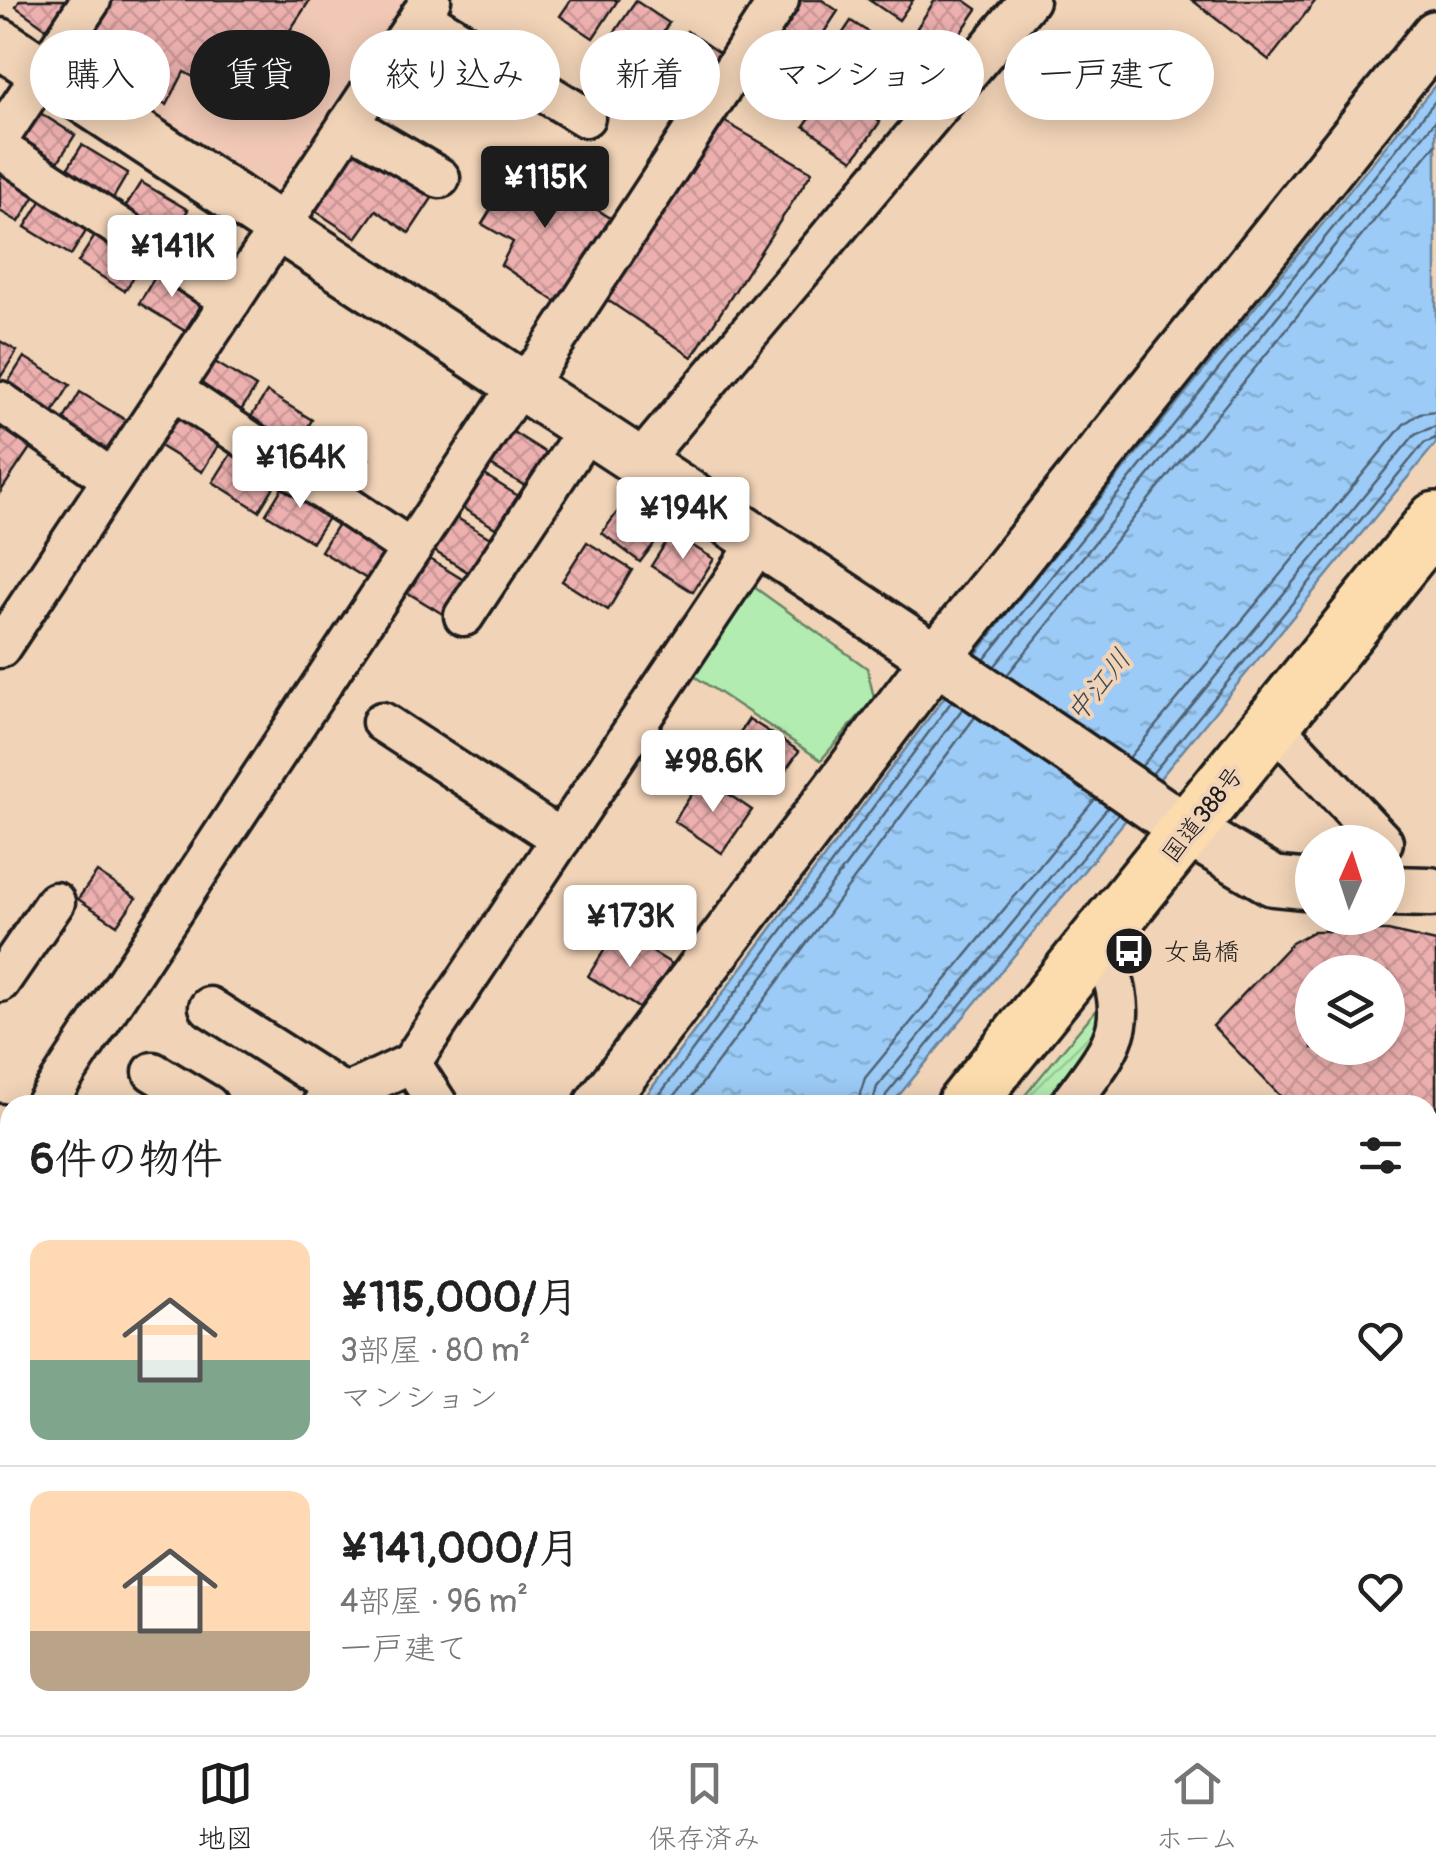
<!DOCTYPE html>
<html lang="ja">
<meta charset="utf-8">
<style>
body{margin:0;font-family:Pangolin,"Klee One",sans-serif;background:#f6f6f6;color:#222;height:100vh;display:flex;flex-direction:column;font-size:38px;white-space:nowrap}
*{box-sizing:border-box;margin:0}
p{font-size:32px;color:#767676}
.icon{flex:none;width:55px;height:55px;fill:none;stroke:currentColor;stroke-width:2;stroke-linecap:round;stroke-linejoin:round}
.map{position:relative;flex:1;overflow:hidden}
.details{position:absolute;left:0px;top:1095px;width:1438px;height:640px;display:flex;flex-direction:column;background:#fff;border-radius:30px 30px 0 0;box-shadow:0 5px 25px #0003}
.details>*{flex:none}
.banner{position:absolute;left:30px;top:30px;width:1378px;height:90px;display:flex;gap:20px}
.needle{width:65px;rotate:3deg}
.fabs{position:absolute;left:1295px;top:825px;display:grid;gap:20px}
.fabs a{display:grid;place-items:center;width:110px;height:110px;border-radius:50%;background:#fff;box-shadow:0 5px 25px #0003;font-size:50px}
.price{position:absolute;translate:-50% -85px;padding:0 22px;border-radius:10px;background:#fff;color:#222;font-size:32px;line-height:65px;filter:drop-shadow(0 2px 5px #0008)}
.price::after{content:'';position:absolute;left:50%;top:60px;width:30px;height:22px;margin-left:-15px;background:inherit;clip-path:polygon(0 0,100% 0,50% 100%)}
.price.current{background:#1c1c1c;color:#fff}
ul{padding:0;list-style:none}
li{display:flex;align-items:center;gap:30px;height:250px;padding:0 30px}
li+li{border-top:2px solid #e0e0e0}
li span{display:grid;place-items:center;flex:none;width:280px;height:200px;border-radius:20px;color:#555}
li>.icon{margin-inline-start:auto}
span .icon{width:120px;height:120px;fill:#fffc;stroke-width:1}
li b{font-size:42px}
h2{display:flex;justify-content:space-between;align-items:center;height:120px;padding:0 30px;font-size:42px}
.tag{padding:0 35px;border-radius:45px;background:#fff;box-shadow:0 5px 25px #0003;font-size:35px;line-height:90px}
.tag.current{background:#1c1c1c;color:#fff}
.tab-bar{display:flex;justify-content:space-around;align-items:center;height:140px;border-top:2px solid #e0e0e0;background:#fff;font-size:28px;color:#767676}
.tab-bar a{display:grid;justify-items:center;gap:5px}
.tab-bar .current{color:#1c1c1c}
.map>svg:first-child{display:block}
.built{fill:#f0c8b5}
.grass{fill:#b3ecb0;stroke:#688466;stroke-width:2.5}
.garden{fill:url(#garden-furrows);stroke:#688466;stroke-width:2.5}
.water{fill:url(#water-ripples);stroke:#68859f;stroke-width:2.5}
.lines{fill:none;stroke-linecap:round;stroke-linejoin:round}
.shore{stroke:#4f6273;stroke-width:2.5}
.building{fill:url(#building-cross-hatch);stroke:#1c1c1c;stroke-width:2.5;fill-rule:evenodd}
.minor-casing{stroke:#1c1c1c;stroke-width:45}
.tertiary-casing{stroke:#1c1c1c;stroke-width:55}
.trunk-casing{stroke:#1c1c1c;stroke-width:62}
.minor{stroke:#f1d3b7;stroke-width:38}
.tertiary{stroke:#f1d3b7;stroke-width:48}
.trunk{stroke:#fcdcac;stroke-width:55}
.labels{text-anchor:middle;stroke-width:8;stroke-linejoin:round;paint-order:stroke}
.street-label{font-size:25px;fill:#1c1c1c;stroke:#f1d3b7}
.poi-label{font-size:25px;fill:#1c1c1c;stroke:#f1d3b7;text-anchor:start}
.water-label{font-size:28px;font-style:italic;fill:#3c4852;stroke:#f1d3b7}
</style>
<div class="map">
<svg width="1436" height="1735" viewBox="0 0 1436 1735">
<defs>
<pattern id="garden-furrows" width="10" height="10" patternUnits="userSpaceOnUse" patternTransform="scale(2.5)"><rect width="10" height="10" fill="#b3ecb0"/><path d="M-1 1l2-2M0 10L10 0M9 11l2-2" fill="none" stroke="#99ca97"/></pattern>
<pattern id="water-ripples" width="26" height="14" patternUnits="userSpaceOnUse" patternTransform="scale(2.5)"><rect width="26" height="14" fill="#9bcbf6"/><path d="M2 4q2-2 4 0t4 0M15 11q2-2 4 0t4 0" fill="none" stroke="#85aed2"/></pattern>
<pattern id="building-cross-hatch" width="8" height="8" patternUnits="userSpaceOnUse" patternTransform="scale(2.5)"><rect width="8" height="8" fill="#ecb0af"/><path d="M0 0l8 8M0 8l8-8" fill="none" stroke="#ca9796"/></pattern>
</defs>
<rect width="100%" height="100%" fill="#f1d3b7"/>
<filter id="ink" filterUnits="userSpaceOnUse"><feTurbulence type="fractalNoise" baseFrequency=".01" numOctaves="2"/><feDisplacementMap in="SourceGraphic" scale="20" xChannelSelector="R" yChannelSelector="G"/><feConvolveMatrix kernelMatrix="1 2 1 2 8 2 1 2 1" color-interpolation-filters="sRGB"/></filter>
<g filter="url(#ink)">
<path class="built" d="M 108,0 L 413,0 L 285,199 L 71,58 Z"/>
<path class="grass" d="M 754,587 L 867,668 L 874,698 L 821,760 L 694,676 Z"/>
<g class="garden">
<path d="M 1100,1005 L 1097,1050 L 1057,1105 L 1017,1105 Z"/>
<path d="M 10,1547 L 10,1593 L 0,1594 L 0,1548 Z"/>
</g>
<g class="water">
<path d="M 1436,84 L 1436,443 L 891,1105 L 639,1105 L 1008,612 Z"/>
<path d="M 10,1607 L 10,1725 L 349,1725 L 340,1735 L 0,1735 L 0,1609 Z"/>
</g>
<g class="lines">
<g class="shore">
<path d="M 984,660 L 1436,100"/>
<path d="M 994,667 L 1436,120"/>
<path d="M 1007,675 L 1436,144"/>
<path d="M 1129,758 L 1404,424 L 1420,413 L 1436,411"/>
<path d="M 1141,767 L 1415,434 L 1436,426"/>
<path d="M 1152,774 L 1424,443 L 1436,438"/>
<path d="M 652,1105 L 952,701"/>
<path d="M 668,1105 L 963,708"/>
<path d="M 686,1105 L 975,717"/>
<path d="M 857,1105 L 865,1078 L 1095,799"/>
<path d="M 872,1105 L 877,1087 L 1108,807"/>
<path d="M 884,1105 L 886,1095 L 1118,814"/>
</g>
</g>
<g class="building">
<path d="M 20,0 L 74,0 L 51,32 L 16,7 Z"/>
<path d="M 109,0 L 310,0 L 242,103 L 184,72 L 167,105 L 77,49 Z"/>
<path d="M 571,0 L 618,0 L 593,38 L 560,16 Z"/>
<path d="M 798,0 L 822,0 L 838,11 L 809,55 L 776,33 Z"/>
<path d="M 869,0 L 913,0 L 899,20 Z"/>
<path d="M 935,0 L 964,0 L 977,9 L 947,53 L 915,31 Z"/>
<path d="M 1192,0 L 1316,0 L 1269,60 Z"/>
<path d="M 636,1 L 669,23 L 639,67 L 606,45 Z"/>
<path d="M 851,21 L 884,42 L 855,86 L 822,64 Z"/>
<path d="M 687,31 L 719,53 L 690,97 L 657,75 Z"/>
<path d="M 766,41 L 814,75 L 787,113 L 738,78 Z"/>
<path d="M 900,50 L 932,71 L 903,115 L 870,94 Z"/>
<path d="M 831,88 L 880,122 L 853,160 L 804,126 Z"/>
<path d="M 29,106 L 75,135 L 54,168 L 8,140 Z"/>
<path d="M 715,116 L 812,172 L 692,357 L 600,295 Z"/>
<path d="M 361,141 L 436,192 L 409,233 L 376,210 L 356,238 L 314,210 Z"/>
<path d="M 82,145 L 128,173 L 108,207 L 61,179 Z"/>
<path d="M 520,161 L 612,219 L 558,303 L 501,265 L 513,242 L 482,224 Z"/>
<path d="M 0,165 L 39,189 L 19,222 L 0,211 Z"/>
<path d="M 141,182 L 188,210 L 166,243 L 120,215 Z"/>
<path d="M 46,193 L 92,222 L 71,255 L 25,227 Z"/>
<path d="M 100,228 L 146,257 L 125,291 L 78,262 Z"/>
<path d="M 160,269 L 206,297 L 185,331 L 139,303 Z"/>
<path d="M 0,341 L 17,351 L 0,378 Z"/>
<path d="M 24,357 L 70,385 L 49,419 L 3,390 Z"/>
<path d="M 210,359 L 256,387 L 235,420 L 189,392 Z"/>
<path d="M 80,392 L 127,421 L 106,454 L 60,426 Z"/>
<path d="M 267,392 L 312,420 L 292,454 L 245,426 Z"/>
<path d="M 176,410 L 222,439 L 202,472 L 155,443 Z"/>
<path d="M 3,426 L 32,445 L 1,491 L 0,430 Z"/>
<path d="M 505,427 L 551,456 L 530,489 L 484,461 Z"/>
<path d="M 323,430 L 369,459 L 348,492 L 302,464 Z"/>
<path d="M 234,449 L 280,477 L 259,511 L 213,482 Z"/>
<path d="M 477,470 L 523,499 L 502,532 L 456,504 Z"/>
<path d="M 287,480 L 334,509 L 312,542 L 266,514 Z"/>
<path d="M 624,503 L 663,532 L 640,562 L 602,533 Z"/>
<path d="M 449,513 L 495,541 L 474,576 L 428,547 Z"/>
<path d="M 342,517 L 388,546 L 367,579 L 321,551 Z"/>
<path d="M 672,533 L 714,559 L 693,592 L 651,566 Z"/>
<path d="M 587,542 L 632,570 L 608,610 L 562,581 Z"/>
<path d="M 421,554 L 467,582 L 446,616 L 400,588 Z"/>
<path d="M 749,719 L 799,751 L 768,795 L 720,762 Z"/>
<path d="M 703,777 L 752,810 L 722,853 L 674,821 Z"/>
<path d="M 97,872 L 136,898 L 117,925 L 78,899 Z"/>
<path d="M 617,930 L 672,964 L 642,1010 L 588,976 Z"/>
<path d="M 1314,931 L 1388,931 L 1436,942 L 1436,1119 L 1428,1128 L 1428,1105 L 1289,1105 L 1213,1026 L 1292,943 ZM 1312,972 L 1388,972 L 1388,1048 L 1312,1048 Z"/>
</g>
<g class="lines">
<g class="minor-casing">
<g id="minor">
<path d="M 420,16 L 585,117"/>
<path d="M 348,124 L 440,178"/>
<path d="M 0,137 L 91,0"/>
<path d="M 14,158 L 231,301"/>
<path d="M 172,389 L 411,549"/>
<path d="M 0,401 L 112,479"/>
<path d="M 640,462 L 1029,0"/>
<path d="M 464,616 L 588,428"/>
<path d="M 0,648 L 431,0"/>
<path d="M 382,722 L 561,839"/>
<path d="M 1271,723 L 1383,842"/>
<path d="M 0,982 L 55,902"/>
<path d="M 209,1007 L 345,1094"/>
<path d="M 411,1063 L 438,1105"/>
<path d="M 153,1072 L 208,1105"/>
<path d="M 45,1105 L 521,382 L 541,363 L 779,0"/>
<path d="M 322,1105 L 411,1063 L 759,542"/>
<path d="M 1069,1105 C 1120,1037 1133,1025 1100,941"/>
<path d="M 0,1124 L 10,1130"/>
<path d="M 0,1286 L 10,1282"/>
<path d="M 542,1725 L 552,1735"/>
<path d="M 1378,1725 L 1388,1735"/>
<path d="M 382,1735 L 390,1725"/>
<path d="M 1244,1735 L 1253,1725"/>
</g>
</g>
<g class="tertiary-casing">
<g id="tertiary">
<path d="M 0,43 C 396,307 799,560 1190,832 L 1273,881 L 1312,885"/>
<path d="M 1388,891 L 1430,892"/>
<path d="M 599,1105 L 936,659 L 1436,35"/>
<path d="M 0,1523 L 10,1521"/>
</g>
</g>
<g class="trunk-casing">
<g id="trunk">
<path d="M 965,1105 L 1436,520"/>
<path d="M 440,1735 L 448,1725"/>
</g>
</g>
<use href="#minor" class="minor"/>
<use href="#tertiary" class="tertiary"/>
<use href="#trunk" class="trunk"/>
</g>
</g>
<defs>
<g id="bus-disc" transform="scale(2.5)"><circle r="9.5" fill="#1c1c1c" stroke="#f1d3b7"/><path d="M-5-6H5V4H4V6H2V4H-2V6H-4V4H-5ZM-3.5-4V0h7V-4ZM-3.5 1.2v1.5H-2V1.2ZM2 1.2v1.5H3.5V1.2Z" fill="#fff"/></g>
</defs>
<g fill-rule="evenodd">
<use href="#bus-disc" x="1129" y="951"/>
</g>
<g class="labels">
<g class="street-label">
<text transform="translate(1202 814) rotate(-52)" y="9">国道388号</text>
</g>
<g class="poi-label">
<text x="1164" y="960">女島橋</text>
</g>
<g class="water-label">
<text transform="translate(1098 685) rotate(-51)" y="10">中江川</text>
</g>
</g>
</svg>
<div class="fabs">
<a><svg class="needle" viewBox="-14 -14 28 28"><path d="M0-13l5 13h-10z" fill="#e53935"/><path d="M0 13l5-13h-10z" fill="#767676"/></svg></a>
<a><svg class="icon" aria-label="layers" viewBox="0 0 24 24"><path d="M12 4l9 5-9 5-9-5zM3 14l9 5 9-5"/></svg></a>
</div>
<b class="price current" style="left:545px;top:231px">¥115K</b>
<b class="price" style="left:172px;top:300px">¥141K</b>
<b class="price" style="left:300px;top:511px">¥164K</b>
<b class="price" style="left:683px;top:562px">¥194K</b>
<b class="price" style="left:713px;top:815px">¥98.6K</b>
<b class="price" style="left:630px;top:970px">¥173K</b>
<div class="banner">
<a class="tag">購入</a>
<a class="tag current">賃貸</a>
<a class="tag">絞り込み</a>
<a class="tag">新着</a>
<a class="tag">マンション</a>
<a class="tag">一戸建て</a>
</div>
<section class="details">
<h2>6件の物件<svg class="icon" aria-label="filters" viewBox="0 0 24 24"><path d="M4 7h16M4 17h16"/><circle cx="9" cy="7" r="2"/><circle cx="15" cy="17" r="2"/></svg></h2>
<ul>
<li><span style="background:linear-gradient(#ffd9b3 60%,#7fa58c 0)"><svg class="icon" aria-label="home" viewBox="0 0 24 24"><path d="M3 11l9-7 9 7M6 9v11h12V9"/></svg></span><div><b>¥115,000/月</b><p>3部屋 · 80 m²</p><p>マンション</p></div><svg class="icon" aria-label="heart" viewBox="0 0 24 24"><path d="M12 20l-8-8c-3-5 5-10 8-4 3-6 11-1 8 4z"/></svg></li>
<li><span style="background:linear-gradient(#ffd9b3 70%,#b9a48a 0)"><svg class="icon" aria-label="home" viewBox="0 0 24 24"><path d="M3 11l9-7 9 7M6 9v11h12V9"/></svg></span><div><b>¥141,000/月</b><p>4部屋 · 96 m²</p><p>一戸建て</p></div><svg class="icon" aria-label="heart" viewBox="0 0 24 24"><path d="M12 20l-8-8c-3-5 5-10 8-4 3-6 11-1 8 4z"/></svg></li>
</ul>
</section>
</div>
<nav class="tab-bar">
<a class="current"><svg class="icon" aria-label="map" viewBox="0 0 24 24"><path d="M3 6l6-2 6 2 6-2v14l-6 2-6-2-6 2zM9 4v14M15 6v14"/></svg>地図</a>
<a><svg class="icon" aria-label="saved" viewBox="0 0 24 24"><path d="M7 4h10v16l-5-4-5 4z"/></svg>保存済み</a>
<a><svg class="icon" aria-label="home" viewBox="0 0 24 24"><path d="M3 11l9-7 9 7M6 9v11h12V9"/></svg>ホーム</a>
</nav>
